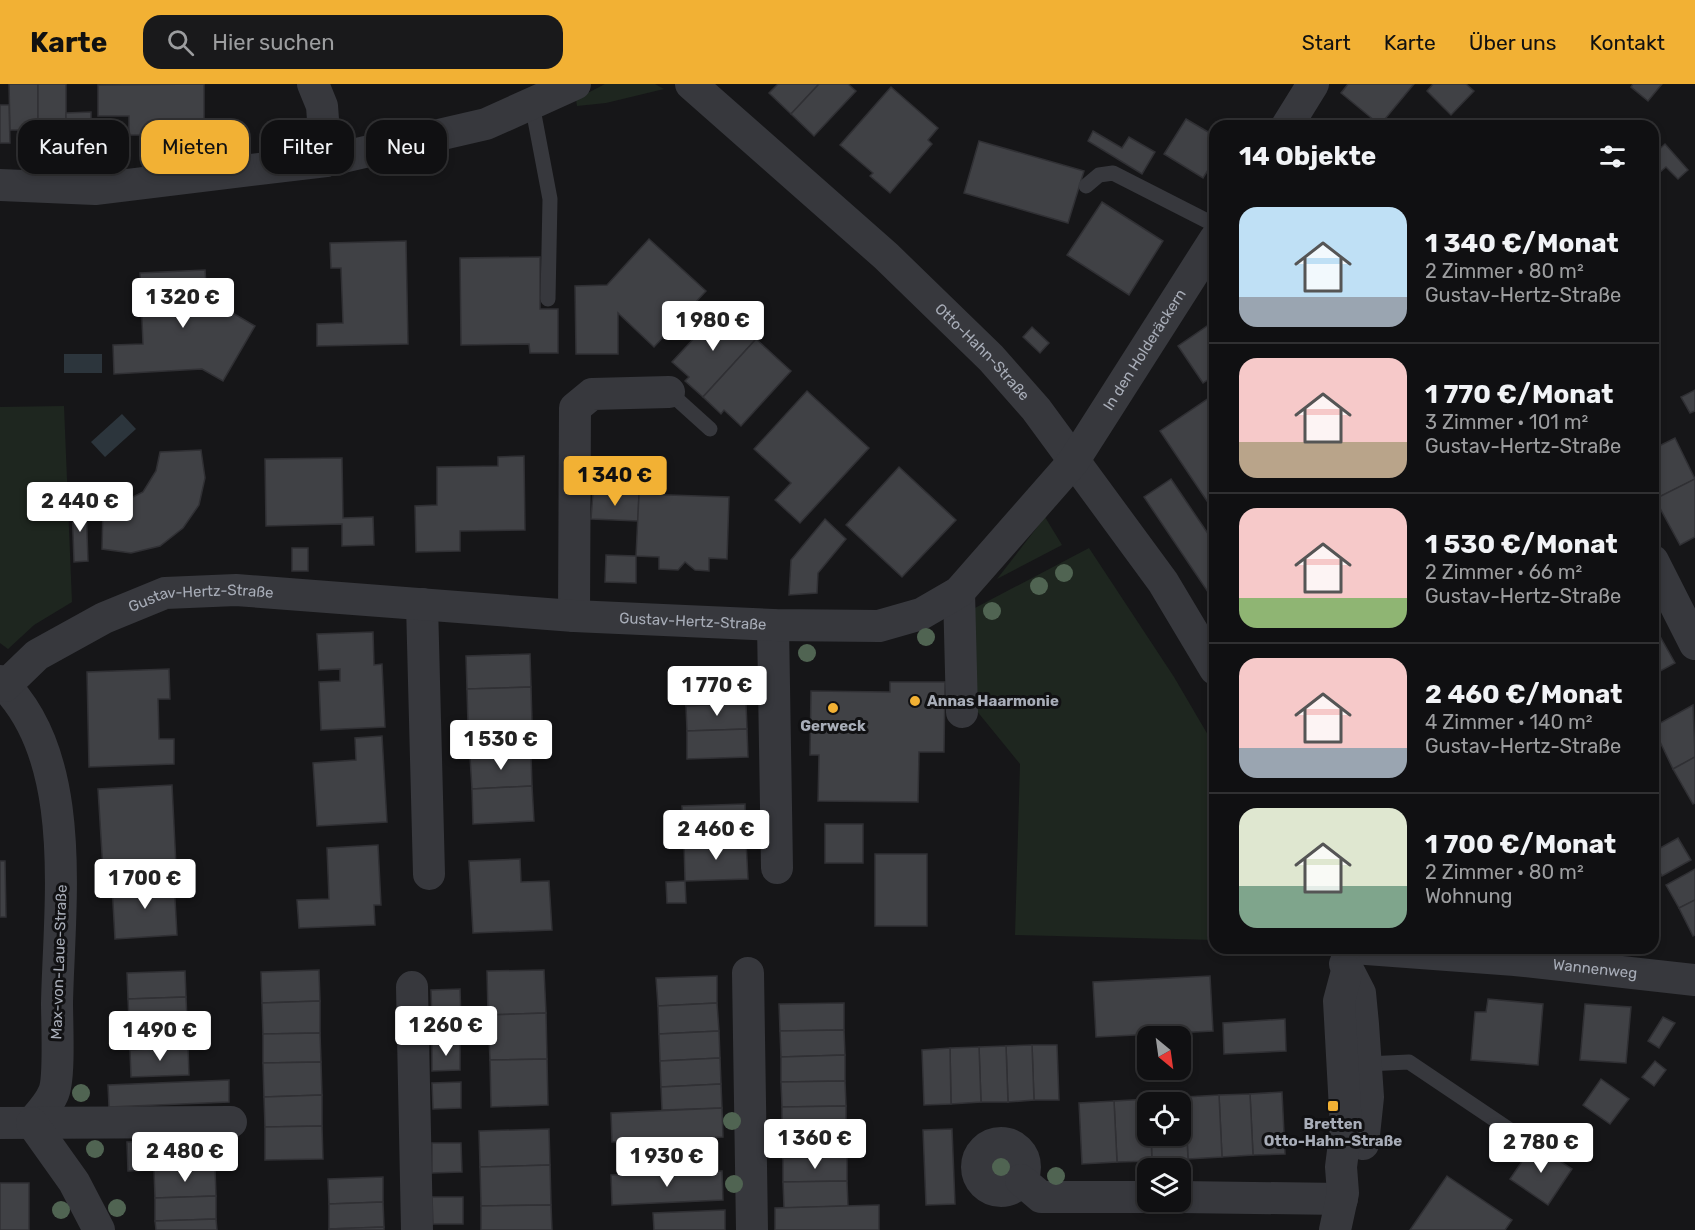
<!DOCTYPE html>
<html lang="de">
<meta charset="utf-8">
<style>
body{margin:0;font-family:Rubik,sans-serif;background:#19191b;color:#f1f3f6;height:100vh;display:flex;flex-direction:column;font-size:22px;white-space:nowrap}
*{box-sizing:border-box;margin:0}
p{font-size:20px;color:#9c9d9f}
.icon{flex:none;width:33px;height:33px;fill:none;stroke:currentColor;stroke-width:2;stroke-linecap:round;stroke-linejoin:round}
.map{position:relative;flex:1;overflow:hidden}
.details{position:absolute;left:1209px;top:36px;width:450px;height:834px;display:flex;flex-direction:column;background:#101012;border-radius:18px;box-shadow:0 3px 9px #0003,0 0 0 2px #303032}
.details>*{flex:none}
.top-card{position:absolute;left:18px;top:36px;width:570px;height:54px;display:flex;gap:12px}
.needle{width:39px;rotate:151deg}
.controls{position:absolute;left:1137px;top:942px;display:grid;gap:12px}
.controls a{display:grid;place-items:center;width:54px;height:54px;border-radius:12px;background:#101012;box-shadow:0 3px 9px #0003,0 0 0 2px #303032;font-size:30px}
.price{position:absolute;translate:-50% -51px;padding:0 14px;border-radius:6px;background:#fff;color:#222;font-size:20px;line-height:39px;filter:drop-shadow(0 2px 3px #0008)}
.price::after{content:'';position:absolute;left:50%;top:36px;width:18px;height:14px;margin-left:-9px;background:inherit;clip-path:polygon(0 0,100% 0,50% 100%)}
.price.on{background:#f2b134;color:#111}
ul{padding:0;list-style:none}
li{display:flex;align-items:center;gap:18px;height:150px;padding:0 30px}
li+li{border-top:2px solid #303032}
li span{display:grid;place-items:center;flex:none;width:168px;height:120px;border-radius:18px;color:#555}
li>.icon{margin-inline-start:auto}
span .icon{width:72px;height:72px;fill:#fffc;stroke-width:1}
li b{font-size:26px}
h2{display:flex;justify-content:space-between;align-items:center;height:72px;padding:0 30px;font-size:26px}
.chip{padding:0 21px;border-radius:18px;background:#101012;box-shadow:0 3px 9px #0003,0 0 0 2px #303032;font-size:21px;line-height:54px}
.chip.on{background:#f2b134;color:#111}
header{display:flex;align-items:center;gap:36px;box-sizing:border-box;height:84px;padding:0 30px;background:#f2b134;color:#111}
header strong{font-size:28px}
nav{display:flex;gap:33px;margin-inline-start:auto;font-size:21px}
.search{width:420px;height:54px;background:#19191b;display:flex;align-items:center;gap:15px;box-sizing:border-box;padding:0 21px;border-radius:18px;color:#9c9d9f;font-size:22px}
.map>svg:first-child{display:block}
.green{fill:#1e261f}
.water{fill:#2c353c}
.building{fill:#404145;stroke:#303034;stroke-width:1.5}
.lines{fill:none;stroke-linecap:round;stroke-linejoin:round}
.service{stroke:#37383d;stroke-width:15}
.minor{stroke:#37383d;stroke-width:32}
.tree{fill:#506452}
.poi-dot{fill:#f2b134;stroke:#111113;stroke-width:2}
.labels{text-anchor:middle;stroke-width:6;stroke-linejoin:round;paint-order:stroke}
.street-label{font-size:15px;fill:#a8adb8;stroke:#111113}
.poi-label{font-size:15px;font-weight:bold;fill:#a8adb8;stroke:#111113}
</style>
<header>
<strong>Karte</strong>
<div class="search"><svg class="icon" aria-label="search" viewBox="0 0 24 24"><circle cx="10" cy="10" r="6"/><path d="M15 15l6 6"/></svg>Hier suchen</div>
<nav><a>Start</a><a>Karte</a><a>Über uns</a><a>Kontakt</a></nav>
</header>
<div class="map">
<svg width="1695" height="1146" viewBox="0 0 1695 1146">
<rect width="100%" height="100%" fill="#161618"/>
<g class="green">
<path d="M 605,0 L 655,0 L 664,5 L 606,19 L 577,22 L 576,15 Z"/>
<path d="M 64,322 L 72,518 L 34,541 L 8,565 L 0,559 L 0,323 Z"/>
<path d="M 1045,433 L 1062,461 L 997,495 Z"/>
<path d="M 1089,464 L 1174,593 L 1215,663 L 1215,856 L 1015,851 L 1020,680 L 976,626 L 973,525 Z"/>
</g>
<g class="water">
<rect x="64" y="270" width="38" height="19"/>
<path d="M 122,330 L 136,345 L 105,373 L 91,358 Z"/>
</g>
<g class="building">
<path d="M 9,0 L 38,0 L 38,46 L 10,46 Z"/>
<rect x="38" y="0" width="28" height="46"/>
<path d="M 204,0 L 204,51 L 129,51 L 129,32 L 98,32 L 98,1 Z"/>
<path d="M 778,0 L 819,0 L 791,30 L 769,9 Z"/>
<path d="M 819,0 L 848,0 L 856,7 L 814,52 L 791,30 Z"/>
<path d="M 1348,0 L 1414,0 L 1380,41 L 1341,9 Z"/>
<path d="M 1433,0 L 1466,0 L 1474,7 L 1451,31 L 1427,7 Z"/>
<path d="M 1633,0 L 1662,0 L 1648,17 L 1631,3 Z"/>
<path d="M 891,3 L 938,44 L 928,56 L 932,60 L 890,109 L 870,92 L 873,89 L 840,61 Z"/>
<path d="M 0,21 L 9,21 L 10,59 L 0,59 Z"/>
<path d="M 91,28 L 91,58 L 66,58 L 66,29 Z"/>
<path d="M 1186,35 L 1215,52 L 1215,75 L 1203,94 L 1164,70 Z"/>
<path d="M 1093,47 L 1122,64 L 1129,53 L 1155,68 L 1142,90 L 1088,57 Z"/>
<path d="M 979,57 L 1084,87 L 1068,139 L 964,109 Z"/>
<path d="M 1665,60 L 1688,86 L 1678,95 L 1666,83 L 1653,94 L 1653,71 Z"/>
<path d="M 1102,118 L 1163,157 L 1129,211 L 1067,171 Z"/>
<path d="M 649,155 L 706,207 L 654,263 L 618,229 L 618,270 L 576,270 L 575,202 L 607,201 Z"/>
<path d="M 406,157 L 408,260 L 317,262 L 317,240 L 343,239 L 341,184 L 331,184 L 330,159 Z"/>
<path d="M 540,173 L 540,225 L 558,225 L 558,269 L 530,269 L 529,260 L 461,261 L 460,174 Z"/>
<path d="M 205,186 L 207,214 L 255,242 L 223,297 L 202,285 L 114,290 L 113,261 L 143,260 L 140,189 Z"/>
<path d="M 722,224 L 756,255 L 703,313 L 685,297 L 689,293 L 672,278 Z"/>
<path d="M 1210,240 L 1215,248 L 1215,291 L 1203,299 L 1178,262 Z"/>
<path d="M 1032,243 L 1049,259 L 1040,269 L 1023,253 Z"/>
<path d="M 756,255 L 791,287 L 741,342 L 724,326 L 721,330 L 703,313 Z"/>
<path d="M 1695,306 L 1695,327 L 1690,329 L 1681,313 Z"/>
<path d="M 807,307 L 869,364 L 800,439 L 775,416 L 791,399 L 754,365 Z"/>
<path d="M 1215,310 L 1215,412 L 1207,417 L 1160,347 Z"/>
<path d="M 1675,354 L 1695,395 L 1655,415 L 1653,365 Z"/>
<path d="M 201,366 L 205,394 L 199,421 L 183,444 L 160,462 L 131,469 L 102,465 L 103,423 L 123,418 L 143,408 L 156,387 L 160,368 Z"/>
<path d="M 524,372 L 525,446 L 460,447 L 460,467 L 416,468 L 415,422 L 437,421 L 437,383 L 498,382 L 498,373 Z"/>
<path d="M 342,374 L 343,434 L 373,433 L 374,461 L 342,462 L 342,440 L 266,442 L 265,375 Z"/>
<path d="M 899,383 L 956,436 L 902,493 L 846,441 Z"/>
<path d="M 1171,395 L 1215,460 L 1215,512 L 1208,508 L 1144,413 Z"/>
<path d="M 1695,395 L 1695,453 L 1680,461 L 1655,415 Z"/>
<path d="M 593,408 L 639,410 L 638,437 L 591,435 Z"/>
<path d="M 639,410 L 729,413 L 727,475 L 709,474 L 709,487 L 695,486 L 685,478 L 678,486 L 659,485 L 659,473 L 636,472 Z"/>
<path d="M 72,421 L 86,421 L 88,477 L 74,478 Z"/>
<path d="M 825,435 L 846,455 L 818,489 L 817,509 L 789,511 L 791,476 Z"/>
<rect x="292" y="464" width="16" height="23"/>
<path d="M 606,471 L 636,472 L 636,499 L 605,498 Z"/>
<path d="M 1653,540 L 1675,579 L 1653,591 Z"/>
<path d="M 373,548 L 374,581 L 382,580 L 385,643 L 321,646 L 319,598 L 340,597 L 340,585 L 319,586 L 317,550 Z"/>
<path d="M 530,570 L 531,603 L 467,605 L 466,572 Z"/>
<path d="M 169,585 L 170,615 L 158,615 L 159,655 L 174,655 L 174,680 L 89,683 L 87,588 Z"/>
<path d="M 745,597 L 746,619 L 686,622 L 685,599 Z"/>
<path d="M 890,598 L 945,598 L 944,668 L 919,668 L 918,718 L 818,717 L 819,671 L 810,671 L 811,607 L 890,608 Z"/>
<path d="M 531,603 L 532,638 L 468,641 L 467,605 Z"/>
<path d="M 746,619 L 747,645 L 687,647 L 686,622 Z"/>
<path d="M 1693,621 L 1695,673 L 1673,685 L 1653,643 Z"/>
<path d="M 747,645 L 748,673 L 687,675 L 687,647 Z"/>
<path d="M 382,652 L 387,738 L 317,742 L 313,679 L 356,676 L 355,654 Z"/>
<path d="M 531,670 L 532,702 L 472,705 L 470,673 Z"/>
<path d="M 1695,673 L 1695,719 L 1693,720 L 1673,685 Z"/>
<path d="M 172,701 L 176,782 L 103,786 L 98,705 Z"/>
<path d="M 532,702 L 534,737 L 473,740 L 472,705 Z"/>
<path d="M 745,720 L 746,757 L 684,758 L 682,722 Z"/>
<rect x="825" y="740" width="38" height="39"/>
<path d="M 1678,754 L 1691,776 L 1662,792 L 1653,776 L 1653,768 Z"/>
<path d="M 746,757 L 748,795 L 685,797 L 684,758 Z"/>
<path d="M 378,761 L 381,821 L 374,821 L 375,841 L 299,844 L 297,816 L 329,815 L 327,764 Z"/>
<rect x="875" y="770" width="52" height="72"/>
<path d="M 520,775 L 521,798 L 549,797 L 552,846 L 473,849 L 469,777 Z"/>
<path d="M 0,777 L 5,777 L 6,833 L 0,833 Z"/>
<path d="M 1695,785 L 1695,816 L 1679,824 L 1666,801 Z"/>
<path d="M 174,797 L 177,851 L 115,855 L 112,801 Z"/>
<path d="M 685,797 L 686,819 L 667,819 L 666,798 Z"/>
<path d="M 1695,816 L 1695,851 L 1693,852 L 1679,824 Z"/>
<path d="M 319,886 L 320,917 L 262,919 L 261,888 Z"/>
<path d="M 544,886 L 546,929 L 488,931 L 487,887 Z"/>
<path d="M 185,887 L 186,913 L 128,915 L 127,889 Z"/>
<path d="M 717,892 L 717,919 L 658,922 L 656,894 Z"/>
<path d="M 1210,892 L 1213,947 L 1096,953 L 1093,898 Z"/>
<path d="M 460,905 L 461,936 L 432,936 L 431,906 Z"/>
<path d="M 186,913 L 187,936 L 129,938 L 128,915 Z"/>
<path d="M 1488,915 L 1543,920 L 1538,981 L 1471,976 L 1475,928 L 1486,928 Z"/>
<path d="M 320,917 L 320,949 L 263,950 L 262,919 Z"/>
<path d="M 717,919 L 719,947 L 659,950 L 658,922 Z"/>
<path d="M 844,919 L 844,946 L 780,947 L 779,920 Z"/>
<path d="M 1585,920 L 1631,923 L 1626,979 L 1580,976 Z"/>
<path d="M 546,929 L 547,975 L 490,976 L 488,931 Z"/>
<path d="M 1663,933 L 1675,939 L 1659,964 L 1648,957 Z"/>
<path d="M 1285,935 L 1286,967 L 1224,970 L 1223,939 Z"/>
<path d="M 187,936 L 188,963 L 130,966 L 129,938 Z"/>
<path d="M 844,946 L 845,971 L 781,973 L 780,947 Z"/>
<path d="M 719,947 L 720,974 L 660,977 L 659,950 Z"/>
<path d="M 320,949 L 321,978 L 263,979 L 263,950 Z"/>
<path d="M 460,959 L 460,986 L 432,987 L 432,960 Z"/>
<path d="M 1032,961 L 1057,961 L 1059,1016 L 1034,1016 Z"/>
<path d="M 1032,961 L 1034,1016 L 1008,1018 L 1006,962 Z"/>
<path d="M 1006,962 L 1008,1018 L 981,1018 L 979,963 Z"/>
<path d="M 188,963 L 189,991 L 131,993 L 130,966 Z"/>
<path d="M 979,963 L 981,1018 L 951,1020 L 950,964 Z"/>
<path d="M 950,964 L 951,1020 L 924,1021 L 922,966 Z"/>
<path d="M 845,971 L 845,997 L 781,998 L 781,973 Z"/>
<path d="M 720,974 L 721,1000 L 661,1003 L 660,977 Z"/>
<path d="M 547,975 L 548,1021 L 491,1023 L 490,976 Z"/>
<path d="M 1655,977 L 1666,986 L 1654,1002 L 1642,993 Z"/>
<path d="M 321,978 L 322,1011 L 264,1013 L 263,979 Z"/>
<path d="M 1601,995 L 1629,1015 L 1610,1040 L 1583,1021 Z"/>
<path d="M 229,996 L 229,1018 L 109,1023 L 108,1001 Z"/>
<path d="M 845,997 L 846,1022 L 782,1023 L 781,998 Z"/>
<path d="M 461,998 L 461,1024 L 433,1025 L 432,999 Z"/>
<path d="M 721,1000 L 722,1024 L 662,1026 L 661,1003 Z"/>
<path d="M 1282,1008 L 1285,1070 L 1253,1071 L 1250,1010 Z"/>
<path d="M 1250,1010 L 1253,1071 L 1222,1073 L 1219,1011 Z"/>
<path d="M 322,1011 L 322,1042 L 265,1043 L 264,1013 Z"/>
<path d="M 1219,1011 L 1222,1073 L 1188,1075 L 1185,1013 Z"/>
<path d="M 1185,1013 L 1188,1075 L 1152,1077 L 1151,1052 L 1180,1052 L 1180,1018 L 1150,1018 L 1149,1015 Z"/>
<path d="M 1149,1015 L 1148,1052 L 1151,1052 L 1152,1077 L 1117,1078 L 1114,1017 Z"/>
<path d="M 1114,1017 L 1117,1078 L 1082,1080 L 1079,1019 Z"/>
<path d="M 846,1022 L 846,1047 L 782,1049 L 782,1023 Z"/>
<path d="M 722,1024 L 723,1053 L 612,1058 L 611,1029 Z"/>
<path d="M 322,1042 L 323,1075 L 265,1076 L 265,1043 Z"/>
<path d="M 549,1045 L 550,1081 L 480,1083 L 479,1047 Z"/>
<path d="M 952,1045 L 955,1120 L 926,1121 L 923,1046 Z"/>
<path d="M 846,1047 L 847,1073 L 783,1074 L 782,1049 Z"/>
<path d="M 231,1054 L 232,1083 L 128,1087 L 127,1058 Z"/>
<path d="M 432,1059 L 461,1059 L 462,1088 L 432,1089 Z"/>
<path d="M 1534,1060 L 1572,1085 L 1548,1121 L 1510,1095 Z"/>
<path d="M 847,1073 L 847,1097 L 783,1098 L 783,1074 Z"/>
<path d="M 550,1081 L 551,1121 L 481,1122 L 480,1083 Z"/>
<path d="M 215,1084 L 216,1112 L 155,1114 L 154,1086 Z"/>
<path d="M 722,1087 L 723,1116 L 612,1121 L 611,1091 Z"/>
<path d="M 1447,1092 L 1512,1136 L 1505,1146 L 1410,1146 Z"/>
<path d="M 383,1093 L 383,1118 L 329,1120 L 328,1095 Z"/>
<path d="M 847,1097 L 848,1122 L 784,1124 L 783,1098 Z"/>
<rect x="0" y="1099" width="29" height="47"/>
<path d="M 216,1112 L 216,1135 L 155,1137 L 155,1114 Z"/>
<path d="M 432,1113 L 463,1113 L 463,1140 L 433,1140 Z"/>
<path d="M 383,1118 L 384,1143 L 329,1145 L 329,1120 Z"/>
<path d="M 551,1121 L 552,1146 L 481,1146 L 481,1122 Z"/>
<path d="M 879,1121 L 879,1146 L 775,1146 L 775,1124 Z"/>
<path d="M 725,1126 L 725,1146 L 654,1146 L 653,1129 Z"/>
<path d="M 216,1135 L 217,1146 L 156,1146 L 155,1137 Z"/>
<path d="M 384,1143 L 384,1146 L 329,1146 L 329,1145 Z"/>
</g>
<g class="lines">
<g class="service">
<path d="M 532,20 L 550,115 L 548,215"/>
<path d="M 1086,102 L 1099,91 L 1113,89 L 1215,141"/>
<path d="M 669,308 L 710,345"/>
<path d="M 1366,980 L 1409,978 L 1522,1054"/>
</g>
<g class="minor">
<path d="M 313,0 L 322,22 L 326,77"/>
<path id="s1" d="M 691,0 L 886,172 L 991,274 L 1036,325 L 1163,498 L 1215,585"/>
<path d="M 1287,42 L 1313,0"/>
<path d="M 0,101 L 95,105 L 326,77 L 486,40 L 575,0"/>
<path d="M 1653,477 L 1695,560"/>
<path d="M 959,508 L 962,628"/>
<path d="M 422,520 L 429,790"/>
<path d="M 574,532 L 575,324 L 592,310 L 669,308"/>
<path d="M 773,541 L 777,784"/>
<path d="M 0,597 C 80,672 59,821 57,919 C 57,937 60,997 53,1010 C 49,1020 39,1030 32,1039"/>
<path id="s2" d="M 5,602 L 37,571 L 104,534 L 165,509 L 236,506 L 574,532 L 773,541 L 879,542 L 921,530 L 959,508 L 1073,378 L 1215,155"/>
<path id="s3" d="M 1353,864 L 1515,876 L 1695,896"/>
<path d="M 1345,880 L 1360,909 L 1363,940 L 1368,1013 L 1363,1060"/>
<path d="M 748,889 L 752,1146"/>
<path d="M 412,903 L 417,1146"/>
<path d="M 0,1039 L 231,1038"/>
<path d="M 32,1039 L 74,1098 L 99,1146"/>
<circle cx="1001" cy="1083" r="24"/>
<path d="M 1021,1096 L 1041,1113 L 1148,1113"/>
<path d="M 1180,1113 L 1342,1115"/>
<path d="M 1335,1146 L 1343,1109 L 1341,1083 L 1346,1043 L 1339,917 L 1347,887"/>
</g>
</g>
<g class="tree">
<circle cx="1064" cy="489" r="9"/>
<circle cx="1039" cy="502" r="9"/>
<circle cx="992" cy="527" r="9"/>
<circle cx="926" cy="553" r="9"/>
<circle cx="807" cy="569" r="9"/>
<circle cx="81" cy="1009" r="9"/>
<circle cx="732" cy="1037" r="9"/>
<circle cx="95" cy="1065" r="9"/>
<circle cx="1001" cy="1083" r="9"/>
<circle cx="1056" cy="1092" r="9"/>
<circle cx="734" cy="1100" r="9"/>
<circle cx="117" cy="1124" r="9"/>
<circle cx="61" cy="1126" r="9"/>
</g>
<g class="poi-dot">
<circle cx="915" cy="617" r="6"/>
<circle cx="833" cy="624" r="6"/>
<rect x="1327" y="1016" width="12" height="12" rx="3"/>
</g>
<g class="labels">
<g class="street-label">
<text dy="5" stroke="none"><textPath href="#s2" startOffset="1296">In den Holderäckern</textPath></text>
<text dy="5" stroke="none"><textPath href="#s1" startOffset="396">Otto-Hahn-Straße</textPath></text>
<text dy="5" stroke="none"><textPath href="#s2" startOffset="222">Gustav-Hertz-Straße</textPath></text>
<text dy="5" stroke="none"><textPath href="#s2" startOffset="716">Gustav-Hertz-Straße</textPath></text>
<text transform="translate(59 878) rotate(-88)" y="5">Max-von-Laue-Straße</text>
<text dy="5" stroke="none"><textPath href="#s3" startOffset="243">Wannenweg</textPath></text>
</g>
<g class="poi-label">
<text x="927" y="622" text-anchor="start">Annas Haarmonie</text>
<text x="833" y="647">Gerweck</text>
<text x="1333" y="1045">Bretten<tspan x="1333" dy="17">Otto-Hahn-Straße</tspan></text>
</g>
</g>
</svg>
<div class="controls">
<a><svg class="needle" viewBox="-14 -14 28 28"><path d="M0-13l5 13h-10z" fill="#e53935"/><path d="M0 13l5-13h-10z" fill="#9c9d9f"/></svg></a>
<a><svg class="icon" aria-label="locate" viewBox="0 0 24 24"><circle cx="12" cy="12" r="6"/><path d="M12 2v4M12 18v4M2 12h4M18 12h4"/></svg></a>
<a><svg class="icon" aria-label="layers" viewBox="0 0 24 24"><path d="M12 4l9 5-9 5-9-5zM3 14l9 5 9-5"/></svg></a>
</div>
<b class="price" style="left:183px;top:245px">1 320 €</b>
<b class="price" style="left:713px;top:268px">1 980 €</b>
<b class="price on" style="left:615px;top:423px">1 340 €</b>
<b class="price" style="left:80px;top:449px">2 440 €</b>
<b class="price" style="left:717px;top:633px">1 770 €</b>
<b class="price" style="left:501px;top:687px">1 530 €</b>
<b class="price" style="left:716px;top:777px">2 460 €</b>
<b class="price" style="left:145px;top:826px">1 700 €</b>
<b class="price" style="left:446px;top:973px">1 260 €</b>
<b class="price" style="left:160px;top:978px">1 490 €</b>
<b class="price" style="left:815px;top:1086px">1 360 €</b>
<b class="price" style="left:1541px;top:1090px">2 780 €</b>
<b class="price" style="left:185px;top:1099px">2 480 €</b>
<b class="price" style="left:667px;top:1104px">1 930 €</b>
<div class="top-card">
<a class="chip">Kaufen</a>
<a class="chip on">Mieten</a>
<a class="chip">Filter</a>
<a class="chip">Neu</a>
</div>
<section class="details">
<h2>14 Objekte<svg class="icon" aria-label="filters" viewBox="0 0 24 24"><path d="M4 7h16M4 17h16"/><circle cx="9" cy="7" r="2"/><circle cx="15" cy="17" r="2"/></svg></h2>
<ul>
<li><span style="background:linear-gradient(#bfe0f5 75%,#9aa5b1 0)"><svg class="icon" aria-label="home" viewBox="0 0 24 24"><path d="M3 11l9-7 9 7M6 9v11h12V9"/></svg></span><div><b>1 340 €/Monat</b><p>2 Zimmer · 80 m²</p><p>Gustav-Hertz-Straße</p></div></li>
<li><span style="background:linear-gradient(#f6c9c9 70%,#b9a48a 0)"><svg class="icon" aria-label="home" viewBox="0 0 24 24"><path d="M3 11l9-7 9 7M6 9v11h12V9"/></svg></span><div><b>1 770 €/Monat</b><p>3 Zimmer · 101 m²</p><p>Gustav-Hertz-Straße</p></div></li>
<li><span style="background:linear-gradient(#f6c9c9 75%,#8fb573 0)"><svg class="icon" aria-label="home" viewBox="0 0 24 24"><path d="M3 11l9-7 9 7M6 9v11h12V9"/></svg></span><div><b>1 530 €/Monat</b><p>2 Zimmer · 66 m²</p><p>Gustav-Hertz-Straße</p></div></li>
<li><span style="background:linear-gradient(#f6c9c9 75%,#9aa5b1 0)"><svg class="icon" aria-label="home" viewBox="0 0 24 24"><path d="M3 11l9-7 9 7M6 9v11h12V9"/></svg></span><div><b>2 460 €/Monat</b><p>4 Zimmer · 140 m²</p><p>Gustav-Hertz-Straße</p></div></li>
<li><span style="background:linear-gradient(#dfe7d0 65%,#7fa58c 0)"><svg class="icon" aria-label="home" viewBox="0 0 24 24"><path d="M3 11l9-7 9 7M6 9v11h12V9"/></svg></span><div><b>1 700 €/Monat</b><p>2 Zimmer · 80 m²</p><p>Wohnung</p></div></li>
</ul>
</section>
</div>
